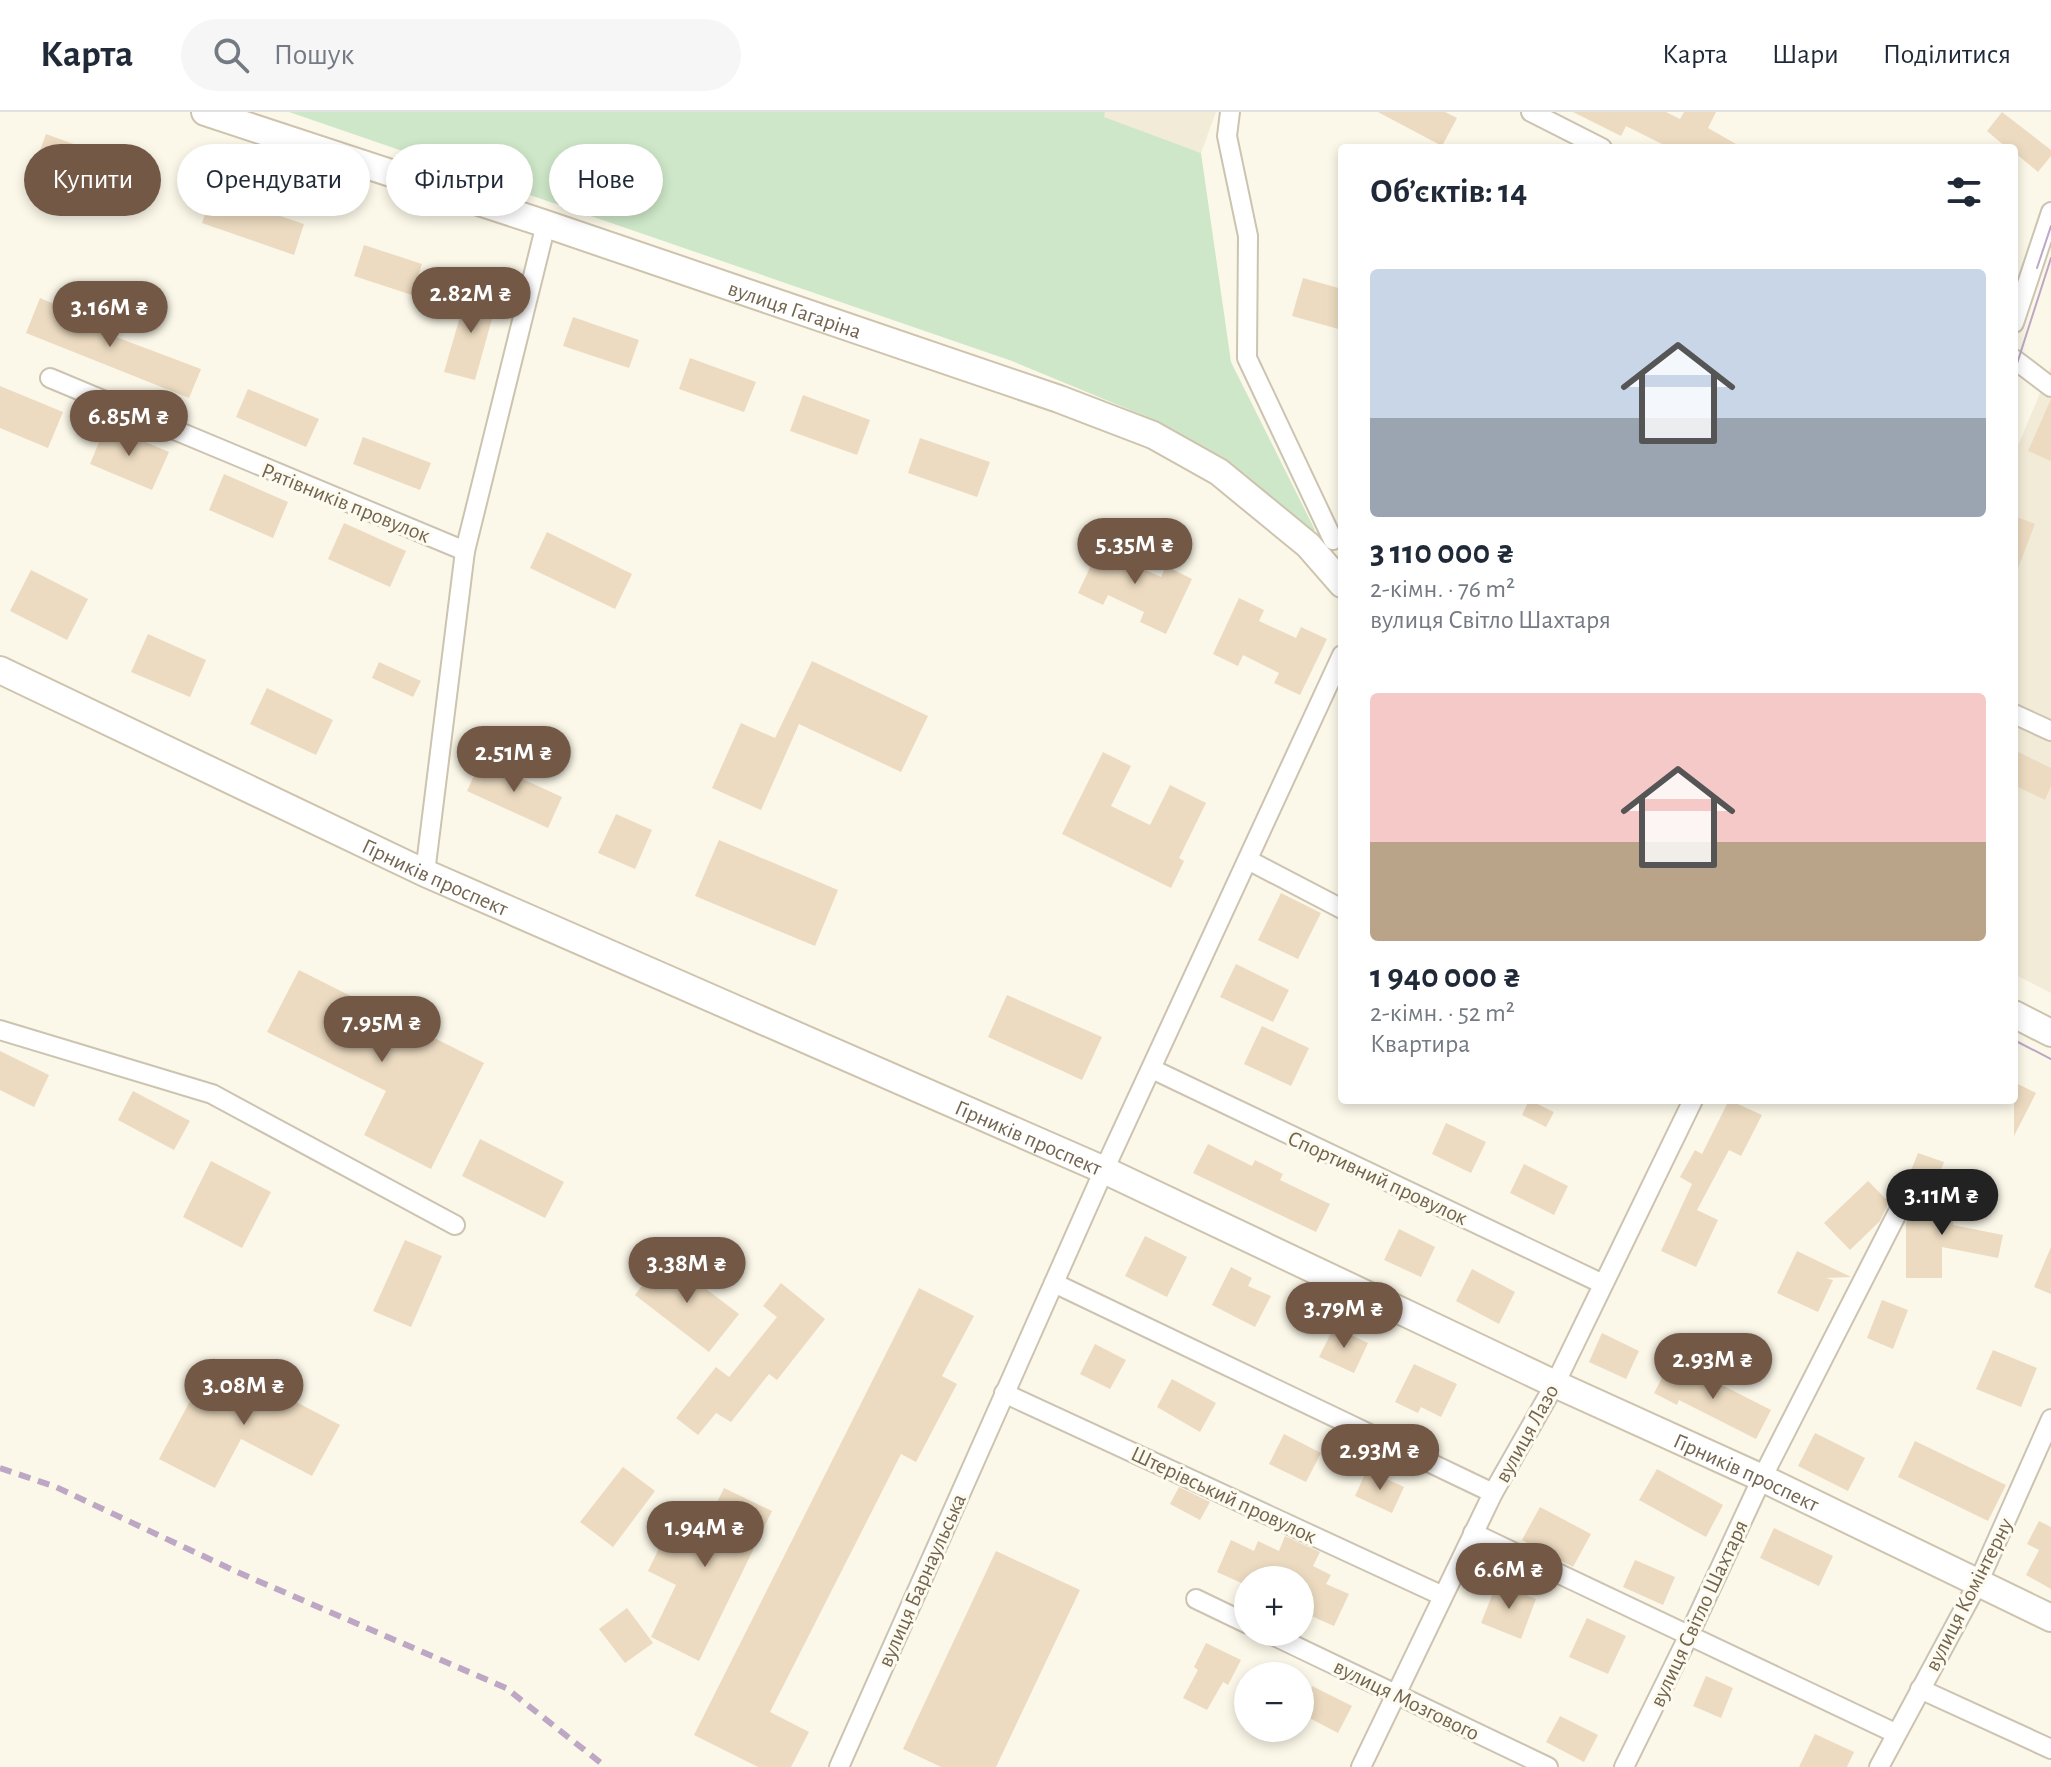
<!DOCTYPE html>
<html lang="uk">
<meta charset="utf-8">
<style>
body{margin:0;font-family:"Alegreya Sans",sans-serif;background:#f6f6f7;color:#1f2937;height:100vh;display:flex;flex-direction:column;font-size:30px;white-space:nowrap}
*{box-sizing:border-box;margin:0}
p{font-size:26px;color:#747a83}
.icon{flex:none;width:44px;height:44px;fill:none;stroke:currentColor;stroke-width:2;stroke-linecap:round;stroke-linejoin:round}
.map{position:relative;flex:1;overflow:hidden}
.sheet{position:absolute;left:1338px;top:32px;width:680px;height:960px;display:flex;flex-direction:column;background:#fff;border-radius:8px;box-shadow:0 4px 12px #0003}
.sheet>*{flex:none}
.top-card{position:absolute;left:24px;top:32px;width:760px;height:72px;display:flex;gap:16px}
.fabs{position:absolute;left:1234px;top:1454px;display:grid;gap:16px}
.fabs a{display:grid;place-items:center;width:80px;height:80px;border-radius:50%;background:#fff;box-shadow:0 4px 12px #0003;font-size:40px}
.price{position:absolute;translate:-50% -68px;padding:0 18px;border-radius:28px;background:#735846;color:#fff;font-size:26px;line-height:52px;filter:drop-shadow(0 2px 4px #0008)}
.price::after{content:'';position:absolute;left:50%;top:48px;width:24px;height:18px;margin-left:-12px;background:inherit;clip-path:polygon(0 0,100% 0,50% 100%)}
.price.selected{background:#222;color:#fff}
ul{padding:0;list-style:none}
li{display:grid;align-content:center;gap:16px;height:424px;padding:0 32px}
li span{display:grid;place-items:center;height:248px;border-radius:8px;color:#555}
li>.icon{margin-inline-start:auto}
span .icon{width:144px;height:144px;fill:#fffc;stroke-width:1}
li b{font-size:34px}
h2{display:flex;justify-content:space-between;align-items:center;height:96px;padding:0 32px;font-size:34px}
.tag{padding:0 28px;border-radius:36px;background:#fff;box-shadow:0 4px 12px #0003;font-size:28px;line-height:72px}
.tag.selected{background:#735846;color:#fff}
header{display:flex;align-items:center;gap:48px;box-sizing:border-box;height:112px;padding:0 40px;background:#fff;border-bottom:2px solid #e0e1e3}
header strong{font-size:38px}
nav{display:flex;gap:44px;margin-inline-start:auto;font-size:28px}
.search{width:560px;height:72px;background:#f6f6f7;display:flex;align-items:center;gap:20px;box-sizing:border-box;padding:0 28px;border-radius:44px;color:#747a83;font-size:30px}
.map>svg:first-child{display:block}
.residential{fill:#f2ebd8}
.green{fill:#cee7c8}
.building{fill:#ecdbc1}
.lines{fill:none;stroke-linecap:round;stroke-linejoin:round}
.minor-casing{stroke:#ccc3b0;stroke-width:22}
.secondary-casing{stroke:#cec3ad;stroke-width:30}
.minor{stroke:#fff;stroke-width:18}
.secondary{stroke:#fff;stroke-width:26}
.tram{stroke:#bda7c4;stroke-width:2}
.rail{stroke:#bda7c4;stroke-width:6;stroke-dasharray:12 8;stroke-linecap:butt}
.labels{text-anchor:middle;stroke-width:6;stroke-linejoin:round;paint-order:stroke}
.street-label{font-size:22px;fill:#73644f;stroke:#fdfbef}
</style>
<header>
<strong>Карта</strong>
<div class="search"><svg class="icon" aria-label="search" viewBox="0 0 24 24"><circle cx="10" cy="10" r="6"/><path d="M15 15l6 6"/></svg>Пошук</div>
<nav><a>Карта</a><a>Шари</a><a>Поділитися</a></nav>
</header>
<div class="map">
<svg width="2051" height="1655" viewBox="0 0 2051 1655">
<rect width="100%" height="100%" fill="#fbf8e9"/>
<g class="residential">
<path d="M 1105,0 L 1216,0 L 1201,41 L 1103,5 Z"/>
<path d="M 2051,255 L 2051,881 L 2014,862 L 2014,343 Z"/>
</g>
<path class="green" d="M 289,0 L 1105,0 L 1104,5 L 1201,41 L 1231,250 L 1315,418 L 1310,420 L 1245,362 L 1140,302 L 1012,249 Z"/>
<g class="building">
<path d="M 1378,0 L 1445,0 L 1457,6 L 1442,34 Z"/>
<path d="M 1573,0 L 1666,0 L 1680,7 L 1684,0 L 1716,0 L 1708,16 L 1743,36 L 1670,36 L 1626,14 L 1621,24 Z"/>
<path d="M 2002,0 L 2051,38 L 2051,44 L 2038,60 L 2014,40 L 2014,36 L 2007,36 L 1987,19 Z"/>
<path d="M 46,22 L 145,58 L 132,93 L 33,58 Z"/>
<path d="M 212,81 L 304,112 L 294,143 L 202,111 Z"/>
<path d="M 364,133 L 422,152 L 412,183 L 354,164 Z"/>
<path d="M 1303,166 L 1342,177 L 1342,218 L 1292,204 Z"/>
<path d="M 468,177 L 498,185 L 475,268 L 444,260 Z"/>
<path d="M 40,186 L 102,212 L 100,219 L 201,257 L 189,286 L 26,221 Z"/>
<path d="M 573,205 L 639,228 L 629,256 L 563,234 Z"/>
<path d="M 690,246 L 756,270 L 744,300 L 679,277 Z"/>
<path d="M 0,274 L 63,300 L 48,336 L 0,316 Z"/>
<path d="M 248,277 L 319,307 L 306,335 L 236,305 Z"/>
<path d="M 803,283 L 870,308 L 857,343 L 790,319 Z"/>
<path d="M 2051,287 L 2051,349 L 2028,339 Z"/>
<path d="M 106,313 L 169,340 L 152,378 L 90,352 Z"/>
<path d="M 363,325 L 431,351 L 420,378 L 353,352 Z"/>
<path d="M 920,326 L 990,350 L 977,385 L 908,361 Z"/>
<path d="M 224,362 L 288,390 L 273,426 L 209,398 Z"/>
<path d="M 2014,404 L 2035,412 L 2015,464 L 2014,463 Z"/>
<path d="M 344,411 L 406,439 L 390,475 L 328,447 Z"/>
<path d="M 547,420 L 632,462 L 615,497 L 530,456 Z"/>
<path d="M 1104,426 L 1129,437 L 1124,448 L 1161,465 L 1166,454 L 1192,467 L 1166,522 L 1140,510 L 1144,500 L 1108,483 L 1103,493 L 1078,481 Z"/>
<path d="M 31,458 L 88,487 L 67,528 L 10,499 Z"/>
<path d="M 1239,486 L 1264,498 L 1259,509 L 1296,526 L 1301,515 L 1327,527 L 1300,583 L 1274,571 L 1279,561 L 1243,543 L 1238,554 L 1213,542 Z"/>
<path d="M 148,522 L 206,548 L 190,585 L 131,560 Z"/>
<path d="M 812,549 L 928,604 L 901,660 L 799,612 L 761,698 L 712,676 L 741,611 L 775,626 Z"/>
<path d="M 379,550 L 421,569 L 413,585 L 372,566 Z"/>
<path d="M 267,576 L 333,608 L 316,643 L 250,612 Z"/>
<path d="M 2014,638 L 2051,656 L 2051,674 L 2045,688 L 2014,673 Z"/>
<path d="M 1103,640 L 1131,654 L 1111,694 L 1150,713 L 1170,673 L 1206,691 L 1179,746 L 1184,749 L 1171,776 L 1062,722 Z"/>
<path d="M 481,648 L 562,685 L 548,716 L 467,679 Z"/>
<path d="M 616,702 L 652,718 L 635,757 L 598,741 Z"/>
<path d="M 719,728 L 838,778 L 815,834 L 695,784 Z"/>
<path d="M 1281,781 L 1321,801 L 1298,847 L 1258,828 Z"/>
<path d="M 1236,852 L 1289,878 L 1273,910 L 1220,885 Z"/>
<path d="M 299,858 L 484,951 L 431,1057 L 364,1023 L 386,979 L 267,920 Z"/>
<path d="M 1007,883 L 1102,925 L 1082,968 L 988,925 Z"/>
<path d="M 1262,914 L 1309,936 L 1291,974 L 1244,952 Z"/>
<path d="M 0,939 L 49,963 L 34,995 L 0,978 Z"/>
<path d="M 2014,970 L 2036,981 L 2014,1024 Z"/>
<path d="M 133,979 L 190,1009 L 174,1038 L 118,1008 Z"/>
<path d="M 1529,988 L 1554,1000 L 1546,1015 L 1522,1003 Z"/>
<path d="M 1729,988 L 1762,1003 L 1741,1044 L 1729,1038 L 1697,1098 L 1718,1108 L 1696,1155 L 1661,1139 L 1692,1072 L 1680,1065 L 1695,1038 L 1702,1042 Z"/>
<path d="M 1446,1011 L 1486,1030 L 1471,1061 L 1432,1042 Z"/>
<path d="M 480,1027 L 564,1070 L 545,1106 L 462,1064 Z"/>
<path d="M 1208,1032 L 1252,1054 L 1255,1048 L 1283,1062 L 1280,1068 L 1330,1092 L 1316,1120 L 1193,1061 Z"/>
<path d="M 1918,1041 L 1944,1050 L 1936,1071 L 1910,1061 Z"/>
<path d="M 211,1049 L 271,1080 L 242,1136 L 183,1105 Z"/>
<path d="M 1524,1052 L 1568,1074 L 1554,1103 L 1510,1081 Z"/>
<path d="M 1868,1069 L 1889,1090 L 1880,1109 L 1850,1138 L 1824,1111 Z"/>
<path d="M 1933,1073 L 1954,1074 L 1953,1113 L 2003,1123 L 1998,1146 L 1942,1135 L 1942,1166 L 1906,1166 L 1906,1111 L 1910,1103 L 1932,1103 Z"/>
<path d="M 1399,1117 L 1435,1135 L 1421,1165 L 1384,1148 Z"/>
<path d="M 1145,1124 L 1187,1145 L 1167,1185 L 1125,1164 Z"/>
<path d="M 405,1128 L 442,1144 L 411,1215 L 373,1199 Z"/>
<path d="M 2051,1135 L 2051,1182 L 2034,1175 Z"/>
<path d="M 1797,1139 L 1851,1165 L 1826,1166 L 1833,1168 L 1818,1200 L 1777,1181 Z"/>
<path d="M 664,1145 L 739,1202 L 709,1240 L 635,1183 Z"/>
<path d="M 1231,1155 L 1252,1166 L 1248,1174 L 1271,1184 L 1255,1215 L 1212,1193 Z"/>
<path d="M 1472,1157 L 1515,1180 L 1499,1212 L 1456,1189 Z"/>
<path d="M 781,1171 L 825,1207 L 777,1268 L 769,1262 L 731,1310 L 716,1301 L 698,1323 L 676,1306 L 716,1255 L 729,1265 L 777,1205 L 763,1194 Z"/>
<path d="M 919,1176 L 974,1204 L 942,1264 L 957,1272 L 916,1350 L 901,1342 L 770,1600 L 809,1620 L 791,1655 L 758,1655 L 694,1623 Z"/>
<path d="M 1882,1188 L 1908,1198 L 1893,1237 L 1867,1226 Z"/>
<path d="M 1334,1215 L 1368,1231 L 1354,1261 L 1319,1245 Z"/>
<path d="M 1602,1221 L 1639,1239 L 1626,1267 L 1589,1250 Z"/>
<path d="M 1095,1232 L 1126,1248 L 1110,1277 L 1080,1262 Z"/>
<path d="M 1993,1238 L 2037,1256 L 2021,1295 L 1976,1277 Z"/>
<path d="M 213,1246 L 340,1313 L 312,1364 L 241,1327 L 215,1376 L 159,1347 Z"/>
<path d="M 1670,1251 L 1714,1273 L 1716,1270 L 1771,1298 L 1756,1327 L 1679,1288 L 1677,1293 L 1654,1281 Z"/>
<path d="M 1414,1252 L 1457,1272 L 1441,1305 L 1421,1295 L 1418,1301 L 1395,1290 Z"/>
<path d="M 1172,1267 L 1216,1291 L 1200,1320 L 1157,1295 Z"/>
<path d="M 1815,1321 L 1865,1346 L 1848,1379 L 1798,1354 Z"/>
<path d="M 1284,1322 L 1321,1341 L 1306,1370 L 1269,1352 Z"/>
<path d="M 1915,1329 L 2006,1373 L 1988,1409 L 1898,1365 Z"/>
<path d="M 623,1355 L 655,1379 L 613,1435 L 580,1410 Z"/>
<path d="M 1657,1357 L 1723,1393 L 1706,1425 L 1639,1388 Z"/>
<path d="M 1367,1358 L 1404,1375 L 1392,1401 L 1355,1384 Z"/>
<path d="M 1179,1375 L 1210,1390 L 1200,1408 L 1170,1392 Z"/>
<path d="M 724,1376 L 772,1399 L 699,1549 L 651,1525 L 676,1473 L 648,1459 L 677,1399 L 706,1413 Z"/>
<path d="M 1540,1395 L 1591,1422 L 1573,1455 L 1522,1428 Z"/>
<path d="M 2039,1409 L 2051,1415 L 2051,1477 L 2026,1463 L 2039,1438 L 2027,1432 Z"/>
<path d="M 1774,1416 L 1833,1444 L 1819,1474 L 1760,1446 Z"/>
<path d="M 1285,1424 L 1320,1440 L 1313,1454 L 1331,1463 L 1326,1472 L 1349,1482 L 1334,1514 L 1300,1499 L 1300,1468 L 1248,1468 L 1248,1474 L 1217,1460 L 1231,1428 L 1254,1439 L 1258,1429 L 1279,1439 Z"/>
<path d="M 996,1439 L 1080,1478 L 996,1655 L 941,1655 L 903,1637 Z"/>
<path d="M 1635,1448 L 1675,1465 L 1663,1493 L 1623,1475 Z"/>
<path d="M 1497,1471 L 1536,1487 L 1521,1527 L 1481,1511 Z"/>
<path d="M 627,1496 L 653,1531 L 625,1551 L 599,1517 Z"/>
<path d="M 1587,1506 L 1626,1524 L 1608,1562 L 1569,1545 Z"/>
<path d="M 1206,1531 L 1241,1548 L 1228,1573 L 1223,1570 L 1207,1598 L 1183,1586 L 1198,1558 L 1194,1555 Z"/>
<path d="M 1706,1564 L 1733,1576 L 1721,1606 L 1693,1594 Z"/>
<path d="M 1312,1574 L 1352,1594 L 1338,1621 L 1300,1601 Z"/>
<path d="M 1560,1604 L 1598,1623 L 1584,1650 L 1546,1630 Z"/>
<path d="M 1815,1622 L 1854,1640 L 1847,1655 L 1799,1655 Z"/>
</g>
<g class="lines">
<g class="minor-casing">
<g id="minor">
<path d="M 1230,0 L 1227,24 L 1248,124 L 1247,246 L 1333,428"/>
<path d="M 1531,0 L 1602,36"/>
<path d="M 2014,211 L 2051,100"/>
<path d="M 2014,247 L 2051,275"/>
<path d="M 50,266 L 465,439"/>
<path d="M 2014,602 L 2051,619"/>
<path d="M 1248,748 L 1342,797"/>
<path d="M 425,761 L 465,439 L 546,112"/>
<path d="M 0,918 L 212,982 L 455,1113"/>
<path d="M 1152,957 L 1603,1172"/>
<path d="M 1054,1171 L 1493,1381"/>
<path d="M 1004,1281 L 1443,1484"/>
<path d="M 1473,1421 L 1895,1621"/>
<path d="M 1196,1487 L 1248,1512"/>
<path d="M 1266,1520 L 1548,1655"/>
<path d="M 1920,1577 L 2051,1637"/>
<path d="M 839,1655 L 1104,1058 L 1342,543"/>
<path d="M 1361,1655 L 1493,1381 L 1555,1272 L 1693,988"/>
<path d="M 1624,1655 L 1689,1523 L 1762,1366 L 1903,1090"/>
<path d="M 1879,1655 L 1978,1471 L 2051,1307"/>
</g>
</g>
<g class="secondary-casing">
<g id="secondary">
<path id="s1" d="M 205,0 L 546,112 L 1059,287 L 1153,323 L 1219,360 L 1308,433 L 1342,472"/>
<path id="s2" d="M 0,558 L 425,761 L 1104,1058 L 1555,1272 L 1762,1366 L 2051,1506"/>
<path d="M 2014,902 L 2051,921"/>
</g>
</g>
<use href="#minor" class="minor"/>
<use href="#secondary" class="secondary"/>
<g class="tram">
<path d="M 2037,156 L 2051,114"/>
<path d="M 2014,261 L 2051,146"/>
<path d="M 2014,928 L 2051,947"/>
</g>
<path class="rail" d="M 0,1356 L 56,1375 L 235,1459 L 506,1576 L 606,1655"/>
</g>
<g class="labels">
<g class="street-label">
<text dy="8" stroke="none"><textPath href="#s1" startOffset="622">вулиця Гагаріна</textPath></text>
<text transform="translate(346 390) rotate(22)" y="8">Рятівників провулок</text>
<text dy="8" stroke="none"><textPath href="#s2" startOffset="482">Гірників проспект</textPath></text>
<text dy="8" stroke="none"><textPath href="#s2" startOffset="1130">Гірників проспект</textPath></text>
<text transform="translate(1378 1065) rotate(25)" y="8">Спортивний провулок</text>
<text transform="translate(1526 1321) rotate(-61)" y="8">вулиця Лазо</text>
<text dy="8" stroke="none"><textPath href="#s2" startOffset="1922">Гірників проспект</textPath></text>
<text transform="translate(1224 1382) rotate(25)" y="8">Штерівський провулок</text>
<text transform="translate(921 1468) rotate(-66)" y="8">вулиця Барнаульська</text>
<text transform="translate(1968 1482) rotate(-63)" y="8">вулиця Комінтерну</text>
<text transform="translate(1698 1501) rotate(-65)" y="8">вулиця Світло Шахтаря</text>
<text transform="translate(1407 1587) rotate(26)" y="8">вулиця Мозгового</text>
</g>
</g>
</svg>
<div class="fabs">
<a>+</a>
<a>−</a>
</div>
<b class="price" style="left:471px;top:223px">2.82M ₴</b>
<b class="price" style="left:110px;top:237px">3.16M ₴</b>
<b class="price" style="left:129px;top:346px">6.85M ₴</b>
<b class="price" style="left:1135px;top:474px">5.35M ₴</b>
<b class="price" style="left:514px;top:682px">2.51M ₴</b>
<b class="price" style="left:382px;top:952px">7.95M ₴</b>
<b class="price selected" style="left:1942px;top:1125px">3.11M ₴</b>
<b class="price" style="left:687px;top:1193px">3.38M ₴</b>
<b class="price" style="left:1344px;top:1238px">3.79M ₴</b>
<b class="price" style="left:1713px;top:1289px">2.93M ₴</b>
<b class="price" style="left:244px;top:1315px">3.08M ₴</b>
<b class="price" style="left:1380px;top:1380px">2.93M ₴</b>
<b class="price" style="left:705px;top:1457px">1.94M ₴</b>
<b class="price" style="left:1509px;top:1499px">6.6M ₴</b>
<div class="top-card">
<a class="tag selected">Купити</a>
<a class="tag">Орендувати</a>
<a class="tag">Фільтри</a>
<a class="tag">Нове</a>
</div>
<section class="sheet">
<h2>Об’єктів: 14<svg class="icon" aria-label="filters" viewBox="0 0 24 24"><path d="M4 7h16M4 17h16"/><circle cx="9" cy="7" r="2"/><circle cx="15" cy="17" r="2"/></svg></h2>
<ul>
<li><span style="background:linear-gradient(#c9d6e8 60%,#9aa5b1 0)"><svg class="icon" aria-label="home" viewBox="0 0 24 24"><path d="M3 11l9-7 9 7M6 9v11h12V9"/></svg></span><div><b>3 110 000 ₴</b><p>2-кімн. · 76 m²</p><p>вулиця Світло Шахтаря</p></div></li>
<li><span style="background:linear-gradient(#f6c9c9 60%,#b9a48a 0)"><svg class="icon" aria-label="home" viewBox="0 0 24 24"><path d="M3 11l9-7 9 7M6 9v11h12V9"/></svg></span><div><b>1 940 000 ₴</b><p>2-кімн. · 52 m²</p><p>Квартира</p></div></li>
</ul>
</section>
</div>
